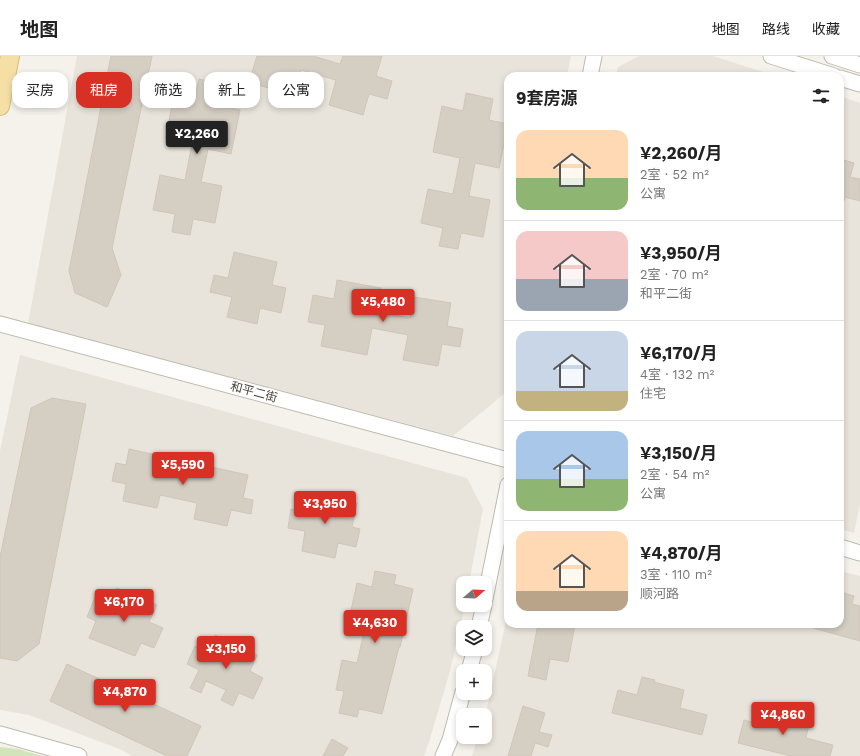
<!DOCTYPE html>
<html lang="zh">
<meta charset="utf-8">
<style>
body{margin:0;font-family:"Work Sans","Noto Sans SC",sans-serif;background:#f6f6f6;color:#222;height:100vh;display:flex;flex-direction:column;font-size:15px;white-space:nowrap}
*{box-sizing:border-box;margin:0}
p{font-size:13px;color:#767676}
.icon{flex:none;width:22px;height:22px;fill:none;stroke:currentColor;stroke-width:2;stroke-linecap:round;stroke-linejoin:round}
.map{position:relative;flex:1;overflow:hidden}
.drawer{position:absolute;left:504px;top:16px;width:340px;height:556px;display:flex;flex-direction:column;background:#fff;border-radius:12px;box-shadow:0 2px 6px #0003}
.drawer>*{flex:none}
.guide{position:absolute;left:12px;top:16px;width:380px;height:36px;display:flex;gap:8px}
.needle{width:26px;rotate:71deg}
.tools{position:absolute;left:456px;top:520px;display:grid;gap:8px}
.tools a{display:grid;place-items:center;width:36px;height:36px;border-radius:8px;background:#fff;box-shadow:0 2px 6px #0003;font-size:20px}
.price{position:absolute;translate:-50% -34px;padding:0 9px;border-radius:4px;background:#d93025;color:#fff;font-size:13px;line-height:26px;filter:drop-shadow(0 1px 2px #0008)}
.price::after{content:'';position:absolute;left:50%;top:24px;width:12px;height:9px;margin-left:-6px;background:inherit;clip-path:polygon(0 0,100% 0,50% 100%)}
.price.active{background:#222;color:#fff}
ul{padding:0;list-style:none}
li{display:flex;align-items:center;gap:12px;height:100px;padding:0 12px}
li+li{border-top:1px solid #e0e0e0}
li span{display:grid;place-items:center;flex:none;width:112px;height:80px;border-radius:12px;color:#555}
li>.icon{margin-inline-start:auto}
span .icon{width:48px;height:48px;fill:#fffc;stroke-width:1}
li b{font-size:17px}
h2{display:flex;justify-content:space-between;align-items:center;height:48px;padding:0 12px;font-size:17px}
.tag{padding:0 14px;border-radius:12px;background:#fff;box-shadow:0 2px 6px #0003;font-size:14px;line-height:36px}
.tag.active{background:#d93025;color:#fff}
header{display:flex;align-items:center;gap:24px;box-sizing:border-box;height:56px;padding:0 20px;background:#fff;border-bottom:1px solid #e0e0e0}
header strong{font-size:19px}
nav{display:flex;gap:22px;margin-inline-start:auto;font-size:14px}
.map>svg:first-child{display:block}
.residential{fill:#e8e4db}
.green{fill:#d1e4ba}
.building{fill:#d5cec3;stroke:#cfc6b7}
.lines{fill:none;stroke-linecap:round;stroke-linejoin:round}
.minor-casing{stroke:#bfbaaf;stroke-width:17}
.major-casing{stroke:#d9bc76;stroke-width:20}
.minor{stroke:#fff;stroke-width:15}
.major{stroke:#f5dfa5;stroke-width:18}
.labels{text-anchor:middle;stroke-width:3.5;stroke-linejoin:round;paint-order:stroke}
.street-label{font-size:12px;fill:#49433a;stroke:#fff}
</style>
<header>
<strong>地图</strong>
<nav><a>地图</a><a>路线</a><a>收藏</a></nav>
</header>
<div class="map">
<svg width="860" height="700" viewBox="0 0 860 700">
<rect width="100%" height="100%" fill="#f5f2ec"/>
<g class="residential">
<path d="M 77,0 L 571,0 L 567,20 L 508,20 L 508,316 L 504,338 L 453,380 L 28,268 Z"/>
<path d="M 639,0 L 713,0 L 776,20 L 616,20 L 618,11 Z"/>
<path d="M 840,40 L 860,47 L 860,448 L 854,477 L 840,473 Z"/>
<path d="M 20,299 L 467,422 L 483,453 L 469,527 L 463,527 L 463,549 L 465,549 L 450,615 L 429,686 L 424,700 L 132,700 L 122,694 L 29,659 L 0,654 L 0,395 Z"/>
<path d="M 840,515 L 860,520 L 860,700 L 472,700 L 478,681 L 485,681 L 485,661 L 508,556 L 508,568 L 840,568 Z"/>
</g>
<path class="green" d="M 0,691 L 18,693 L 42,700 L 0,700 Z"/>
<g class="building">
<path d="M 111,0 L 152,0 L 112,192 L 121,219 L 107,251 L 75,237 L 69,215 Z"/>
<path d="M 257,0 L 313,0 L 340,8 L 343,0 L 382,0 L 376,20 L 392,25 L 387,43 L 369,38 L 363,59 L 329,49 L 336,24 L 301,14 L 294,40 L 249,26 Z"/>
<path d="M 199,23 L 225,29 L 221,50 L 240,54 L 231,98 L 208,93 L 201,126 L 222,130 L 215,167 L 193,163 L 190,179 L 172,176 L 175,158 L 153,154 L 160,119 L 185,124 L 192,88 L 166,82 L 174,37 L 195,41 Z"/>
<path d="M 466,37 L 493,43 L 489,64 L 508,68 L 499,112 L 475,107 L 469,140 L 490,144 L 483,181 L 461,177 L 458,193 L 439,190 L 443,172 L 421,167 L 428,133 L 453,138 L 460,102 L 433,96 L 442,50 L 463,55 Z"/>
<path d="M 840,103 L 854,107 L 850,121 L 860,123 L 860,145 L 845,141 L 844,145 L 840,144 Z"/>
<path d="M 234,196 L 277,206 L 272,229 L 286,232 L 281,257 L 260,252 L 257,268 L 227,261 L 232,241 L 210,236 L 214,219 L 228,222 Z"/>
<path d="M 337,224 L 381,232 L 377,256 L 410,262 L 414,241 L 451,247 L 447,270 L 463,273 L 460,291 L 442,288 L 438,310 L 403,304 L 408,279 L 372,272 L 367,299 L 321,290 L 325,269 L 308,266 L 313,239 L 334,243 Z"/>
<path d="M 52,342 L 86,348 L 39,588 L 17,605 L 0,602 L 0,501 L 31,352 Z"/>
<path d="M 129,393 L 248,419 L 243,442 L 253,444 L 251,458 L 231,454 L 227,470 L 194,463 L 197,447 L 160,439 L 157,452 L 123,445 L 126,428 L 112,425 L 116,407 L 126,409 Z"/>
<path d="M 306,439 L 357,447 L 352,471 L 360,473 L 356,491 L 338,487 L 335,502 L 302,495 L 305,475 L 288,472 L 291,453 L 303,455 Z"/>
<path d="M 375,515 L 396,519 L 394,528 L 413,533 L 400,591 L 399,591 L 382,658 L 359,653 L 357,661 L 339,657 L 344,635 L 336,634 L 342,604 L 357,607 L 366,567 L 349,563 L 357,527 L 372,531 Z"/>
<path d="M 117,532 L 157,549 L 149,566 L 163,572 L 154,592 L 141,587 L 135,600 L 89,582 L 96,565 L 87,561 L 95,541 L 110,548 Z"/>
<path d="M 840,536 L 854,540 L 852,548 L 860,550 L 860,585 L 813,572 L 813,568 L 840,568 Z"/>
<path d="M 538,568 L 575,568 L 568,606 L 550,603 L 546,624 L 528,620 Z"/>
<path d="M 215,579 L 257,599 L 250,615 L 263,622 L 253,643 L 239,637 L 233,650 L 221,644 L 226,634 L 206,625 L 201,637 L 190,632 L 199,614 L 187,608 L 195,590 L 207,596 Z"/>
<path d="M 67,608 L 201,670 L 187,700 L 167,700 L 50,645 Z"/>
<path d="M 642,621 L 655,624 L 654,626 L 684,634 L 680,652 L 707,659 L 702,679 L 612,657 L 618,634 L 637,639 Z"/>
<path d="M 523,650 L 545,657 L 539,676 L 552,679 L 548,691 L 535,687 L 531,700 L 508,700 Z"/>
<path d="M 768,651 L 781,654 L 781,656 L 810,664 L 806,682 L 833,689 L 830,700 L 791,700 L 738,687 L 744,664 L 763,669 Z"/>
<path d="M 332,683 L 348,692 L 343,700 L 323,700 Z"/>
</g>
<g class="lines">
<g class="minor-casing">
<g id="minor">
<path d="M 771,0 L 834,20"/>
<path d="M 832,0 L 860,9"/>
<path d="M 590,20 L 594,0"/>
<path d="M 840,22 L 860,28"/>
<path d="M 0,268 L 508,404"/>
<path d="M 840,491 L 860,497"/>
<path d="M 485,543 L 508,429"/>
<path d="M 479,571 L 484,549"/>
<path d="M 469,615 L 475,593"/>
<path d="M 0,678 L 79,700"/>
<path d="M 443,700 L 450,684 L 463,636"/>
</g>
</g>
<g class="major-casing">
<path id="major" d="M 0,50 L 10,0"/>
</g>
<use href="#minor" class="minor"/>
<use href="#major" class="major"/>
</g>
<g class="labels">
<g class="street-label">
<text transform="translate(254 336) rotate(15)" y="4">和平二街</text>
</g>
</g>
</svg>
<div class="tools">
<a><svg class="needle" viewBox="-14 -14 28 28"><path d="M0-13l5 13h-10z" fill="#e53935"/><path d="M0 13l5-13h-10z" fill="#767676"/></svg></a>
<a><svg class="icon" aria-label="layers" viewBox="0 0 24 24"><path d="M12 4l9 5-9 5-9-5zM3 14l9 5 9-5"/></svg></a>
<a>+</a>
<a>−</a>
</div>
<b class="price active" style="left:197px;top:99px">¥2,260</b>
<b class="price" style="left:383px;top:267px">¥5,480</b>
<b class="price" style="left:183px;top:430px">¥5,590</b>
<b class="price" style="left:325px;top:469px">¥3,950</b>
<b class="price" style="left:124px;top:567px">¥6,170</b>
<b class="price" style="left:375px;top:588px">¥4,630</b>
<b class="price" style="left:226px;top:614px">¥3,150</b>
<b class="price" style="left:125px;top:657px">¥4,870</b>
<b class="price" style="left:783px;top:680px">¥4,860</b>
<div class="guide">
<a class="tag">买房</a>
<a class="tag active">租房</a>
<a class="tag">筛选</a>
<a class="tag">新上</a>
<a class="tag">公寓</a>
</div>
<section class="drawer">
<h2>9套房源<svg class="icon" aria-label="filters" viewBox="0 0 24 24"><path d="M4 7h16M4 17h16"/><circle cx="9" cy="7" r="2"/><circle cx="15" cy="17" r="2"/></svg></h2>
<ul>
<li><span style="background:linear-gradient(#ffd9b3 60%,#8fb573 0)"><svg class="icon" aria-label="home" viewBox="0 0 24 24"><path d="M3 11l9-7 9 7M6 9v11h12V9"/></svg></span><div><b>¥2,260/月</b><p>2室 · 52 m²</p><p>公寓</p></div></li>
<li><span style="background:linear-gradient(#f6c9c9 60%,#9aa5b1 0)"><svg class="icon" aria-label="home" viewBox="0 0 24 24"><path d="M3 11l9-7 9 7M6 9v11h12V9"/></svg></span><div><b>¥3,950/月</b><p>2室 · 70 m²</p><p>和平二街</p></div></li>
<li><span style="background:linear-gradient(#c9d6e8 75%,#c2b280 0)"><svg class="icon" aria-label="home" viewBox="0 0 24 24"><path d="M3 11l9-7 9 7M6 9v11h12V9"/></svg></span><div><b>¥6,170/月</b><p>4室 · 132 m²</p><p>住宅</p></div></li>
<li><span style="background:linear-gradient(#a9c7e8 60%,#8fb573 0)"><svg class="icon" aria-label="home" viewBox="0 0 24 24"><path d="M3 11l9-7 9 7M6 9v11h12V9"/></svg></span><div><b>¥3,150/月</b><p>2室 · 54 m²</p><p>公寓</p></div></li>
<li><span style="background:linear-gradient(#ffd9b3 75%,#b9a48a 0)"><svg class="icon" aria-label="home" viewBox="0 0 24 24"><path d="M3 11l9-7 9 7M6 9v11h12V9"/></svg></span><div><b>¥4,870/月</b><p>3室 · 110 m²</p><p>顺河路</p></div></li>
</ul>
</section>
</div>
